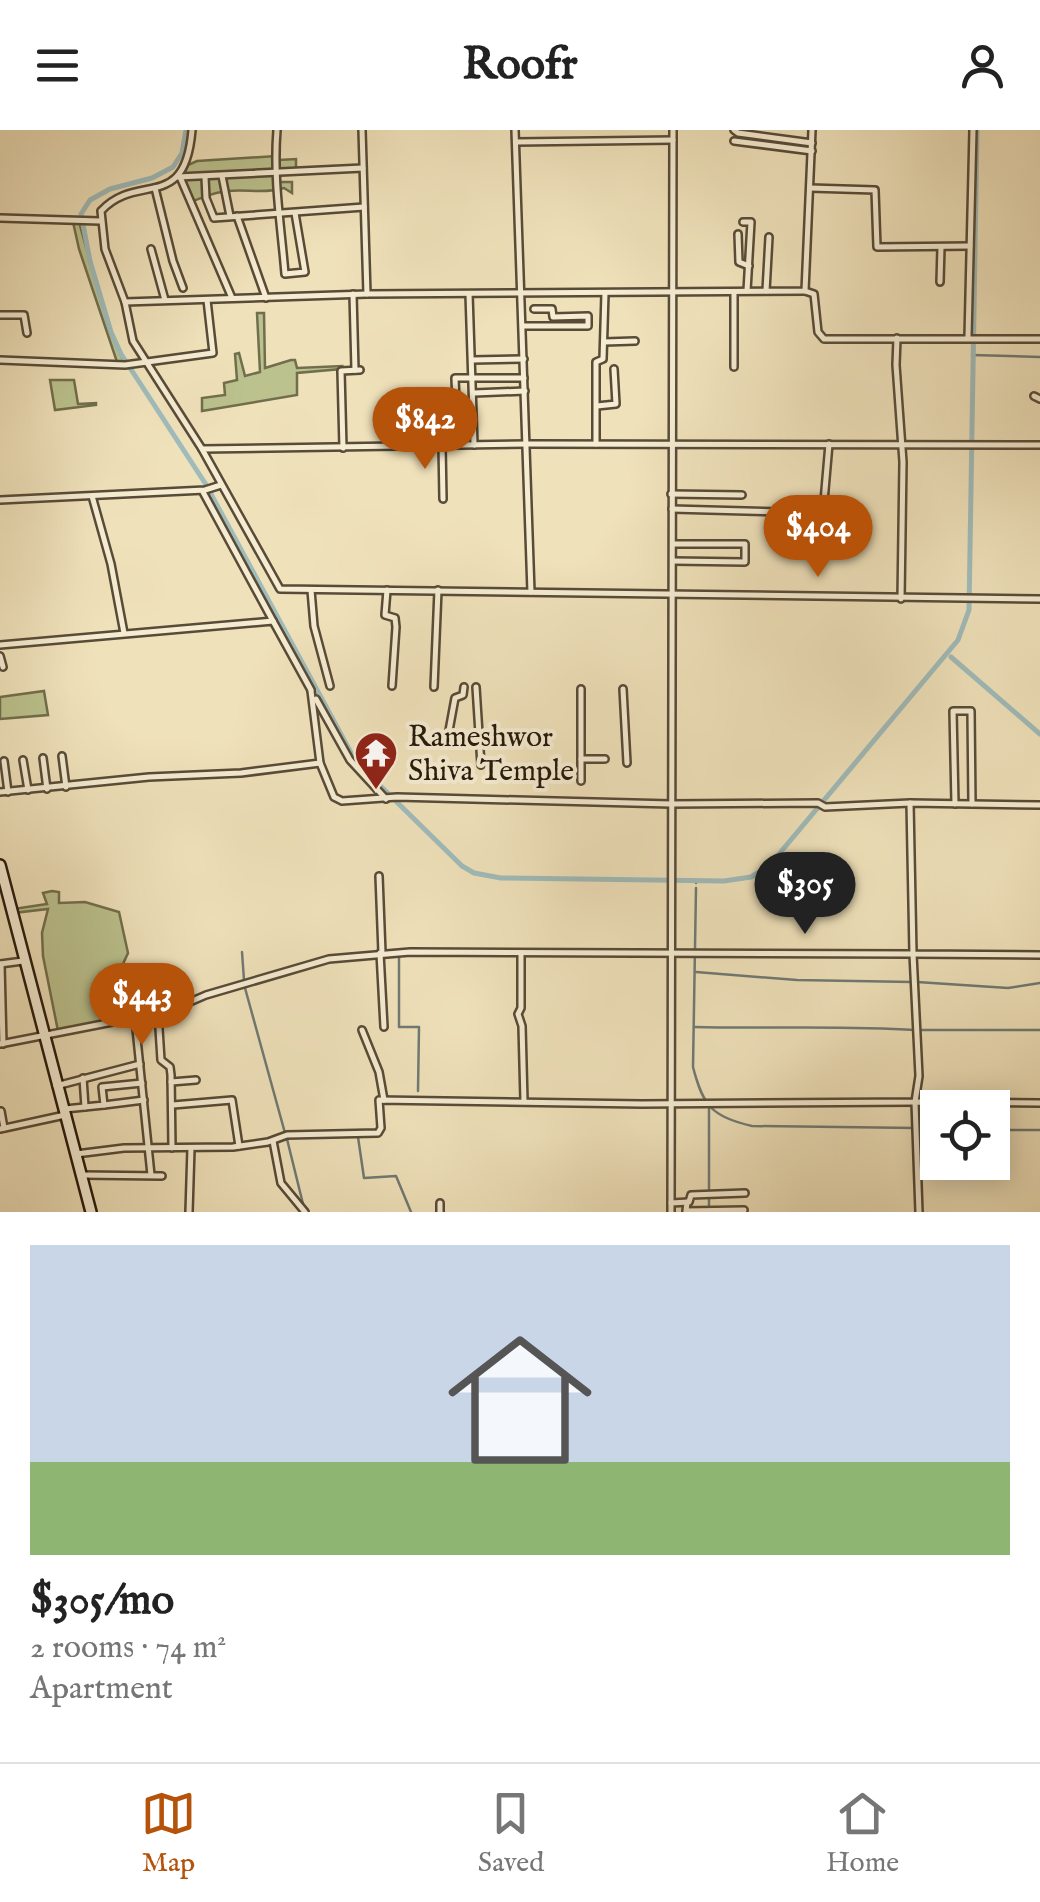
<!DOCTYPE html>
<meta charset="utf-8">
<style>
body{margin:0;font-family:"IM FELL English",serif;background:#f2f2f2;color:#222;height:100vh;display:flex;flex-direction:column;font-size:38px;white-space:nowrap}
*{box-sizing:border-box;margin:0}
p{font-size:32px;color:#767676}
.icon{flex:none;width:55px;height:55px;fill:none;stroke:currentColor;stroke-width:2;stroke-linecap:round;stroke-linejoin:round}
.map{position:relative;height:1082px;overflow:hidden}
.panel{display:flex;flex-direction:column;background:#fff;flex:1}
.panel>*{flex:none}
.controls{position:absolute;left:920px;top:960px;display:grid;gap:20px}
.controls a{display:grid;place-items:center;width:90px;height:90px;border-radius:0px;background:#fff;box-shadow:0 5px 25px #0003;font-size:50px}
.price{position:absolute;translate:-50% -85px;padding:0 22px;border-radius:35px;background:#b45309;color:#fff;font-size:32px;line-height:65px;filter:drop-shadow(0 2px 5px #0008)}
.price::after{content:'';position:absolute;left:50%;top:60px;width:30px;height:22px;margin-left:-15px;background:inherit;clip-path:polygon(0 0,100% 0,50% 100%)}
.price.selected{background:#222;color:#fff}
ul{padding:0;list-style:none}
li{display:grid;align-content:center;gap:20px;height:530px;padding:0 30px}
li+li{border-top:2px solid #e0e0e0}
li span{display:grid;place-items:center;height:310px;border-radius:0px;color:#555}
li>.icon{margin-inline-start:auto}
span .icon{width:180px;height:180px;fill:#fffc;stroke-width:1}
li b{font-size:42px}
header{display:flex;justify-content:space-between;align-items:center;height:130px;padding:0 30px;background:#fff;font-size:45px;font-weight:700}
.tab-bar{display:flex;justify-content:space-around;align-items:center;height:140px;border-top:2px solid #e0e0e0;background:#fff;font-size:28px;color:#767676}
.tab-bar a{display:grid;justify-items:center;gap:5px}
.tab-bar .selected{color:#b45309}
.map>svg:first-child{display:block}
.green{fill:#bbc28e;stroke:#706e4c;stroke-width:2.5}
.lines{fill:none;stroke-linecap:round;stroke-linejoin:round}
.stream{stroke:#6f7a74;stroke-width:2.5}
.canal{stroke:#9fbbba;stroke-width:5}
.minor-casing{stroke:#584b37;stroke-width:10}
.secondary-casing{stroke:#26190b;stroke-width:14}
.minor{stroke:#f5ecd2;stroke-width:5}
.secondary{stroke:#f5ecd2;stroke-width:9}
.labels{text-anchor:middle;stroke-width:8;stroke-linejoin:round;paint-order:stroke}
.poi-label{font-size:30px;fill:#26190b;stroke:#f5ecd2;text-anchor:start}
</style>
<header><svg class="icon" aria-label="menu" viewBox="0 0 24 24"><path d="M4 6h16M4 12h16M4 18h16"/></svg>Roofr<svg class="icon" aria-label="person" viewBox="0 0 24 24"><circle cx="12" cy="8" r="4"/><path d="M4 21q1-7 8-7t8 7"/></svg></header>
<div class="map">
<svg width="1040" height="1082" viewBox="0 0 1040 1082">
<rect width="100%" height="100%" fill="#efe1ba"/>
<filter id="stains"><feTurbulence type="fractalNoise" baseFrequency=".002" numOctaves="4"/><feColorMatrix values="0 0 0 0 .2 0 0 0 0 .09 0 0 0 0 .02 0 0 0 .5 -.17"/></filter>
<radialGradient id="worn" r=".72"><stop offset=".6" stop-color="#630" stop-opacity="0"/><stop offset="1" stop-color="#630" stop-opacity=".3"/></radialGradient>
<g class="green">
<path d="M 276,26 L 279,30 L 296,29 L 296,40 L 278,44 L 280,52 L 292,52 L 292,63 L 284,58 C 265,64 247,59 228,61 C 213,62 203,68 190,72 C 182,60 182,47 188,35 L 197,31 Z"/>
<path d="M 73,92 L 79,92 L 110,202 L 125,234 L 117,232 L 79,119 Z"/>
<path d="M 257,183 L 264,183 L 265,238 L 291,230 L 295,230 L 297,238 L 342,236 L 341,239 L 297,243 L 297,265 L 202,281 L 202,268 L 225,265 L 224,253 L 237,250 L 235,224 L 239,223 L 245,246 L 260,242 Z"/>
<path d="M 50,250 L 74,250 L 78,274 L 96,273 L 96,275 L 55,280 Z"/>
<path d="M 44,561 L 48,585 L 0,589 L 0,567 Z"/>
<path d="M 52,761 L 59,762 L 59,773 L 85,772 L 119,782 L 128,823 L 111,860 L 115,890 L 58,901 L 43,826 L 42,803 L 48,779 L 13,783 L 13,779 L 47,774 L 43,763 Z"/>
</g>
<g class="lines">
<g class="stream">
<path d="M 972,225 L 1040,227"/>
<path d="M 696,753 L 696,750"/>
<path d="M 696,758 L 693,937 C 703,976 712,987 752,996 L 915,998"/>
<path d="M 242,822 L 244,850"/>
<path d="M 399,824 L 399,897 L 419,897 L 418,961"/>
<path d="M 696,842 L 797,850 L 912,852"/>
<path d="M 917,852 L 1008,858 L 1040,853"/>
<path d="M 245,858 L 285,1003"/>
<path d="M 694,897 C 768,899 841,895 915,900"/>
<path d="M 919,900 L 1040,900"/>
<path d="M 709,979 L 709,1081"/>
<path d="M 919,998 L 938,1000"/>
<path d="M 992,1000 L 1040,1000"/>
<path d="M 358,1007 L 364,1048 L 396,1046 L 411,1082"/>
<path d="M 287,1009 L 304,1078"/>
</g>
<g class="canal">
<path d="M 186,0 L 182,23 L 173,37 L 152,48 L 110,59 L 90,70 L 81,84 L 90,131 L 111,202 L 121,224 L 205,353 L 356,632 L 462,736 L 474,743 L 501,748 L 724,751 L 751,747 L 769,736 L 958,510 L 969,480 L 977,0"/>
<path d="M 951,527 L 1040,604"/>
</g>
<g class="minor-casing">
<g id="minor">
<path d="M 192,0 C 185,84 138,41 101,81 L 105,119 L 125,172 L 367,164 L 805,161 L 812,0"/>
<path d="M 277,0 C 273,49 281,95 285,144 L 305,142 L 295,83"/>
<path d="M 362,0 L 367,164"/>
<path d="M 515,0 L 531,462"/>
<path d="M 734,0 L 738,3 L 812,13"/>
<path d="M 734,11 L 812,21"/>
<path d="M 516,12 L 673,10"/>
<path d="M 222,46 L 230,86"/>
<path d="M 178,47 L 363,38"/>
<path d="M 180,47 L 232,168"/>
<path d="M 205,47 L 206,68 L 214,88 L 364,77"/>
<path d="M 155,58 L 173,131 L 183,158"/>
<path d="M 810,58 L 875,60 L 877,117 L 970,116"/>
<path d="M 237,86 L 266,168"/>
<path d="M 0,88 L 100,91"/>
<path d="M 743,92 L 751,92 L 747,161"/>
<path d="M 738,104 L 739,132 L 749,136"/>
<path d="M 151,119 L 165,170"/>
<path d="M 940,152 L 941,117"/>
<path d="M 766,161 L 769,107"/>
<path d="M 805,161 L 814,164 L 818,202 L 824,209 L 1040,209"/>
<path d="M 353,164 L 355,240"/>
<path d="M 469,164 L 474,315"/>
<path d="M 125,172 L 133,211 L 202,319 L 280,459 L 1040,469"/>
<path d="M 0,185 L 24,185 L 27,203"/>
<path d="M 523,196 L 588,196 L 588,186 L 553,187 L 552,179 L 534,179"/>
<path d="M 968,207 L 973,0"/>
<path d="M 897,208 L 896,235 L 903,332 L 901,469"/>
<path d="M 604,212 L 635,211"/>
<path d="M 0,230 L 125,235 L 213,223 L 207,170"/>
<path d="M 472,230 L 524,229"/>
<path d="M 734,237 L 734,162"/>
<path d="M 474,263 L 525,261"/>
<path d="M 1034,266 L 1040,269"/>
<path d="M 472,272 L 456,272 L 455,248 L 524,248"/>
<path d="M 597,276 L 616,274 L 614,239"/>
<path d="M 596,314 L 596,232 L 603,229 L 605,163"/>
<path d="M 442,316 L 443,369"/>
<path d="M 343,318 L 341,241 L 360,240"/>
<path d="M 202,319 L 528,314 L 1040,315"/>
<path d="M 203,362 L 273,491"/>
<path d="M 671,364 L 742,365"/>
<path d="M 92,366 L 111,434 L 124,503"/>
<path d="M 0,370 L 205,360 L 221,355"/>
<path d="M 672,379 L 823,383 L 829,314"/>
<path d="M 673,431 L 745,432 L 745,414 L 673,414"/>
<path d="M 311,460 L 314,496 L 330,556"/>
<path d="M 387,460 L 385,485 L 395,488 L 396,497 L 392,556"/>
<path d="M 0,515 L 273,491 L 311,560"/>
<path d="M 0,526 L 3,537"/>
<path d="M 434,557 L 438,460"/>
<path d="M 476,557 L 481,635"/>
<path d="M 623,559 L 627,633"/>
<path d="M 311,561 L 320,633 L 334,667 L 342,671 L 397,667 L 671,674 L 818,673 L 825,677 L 910,673 L 1040,675"/>
<path d="M 316,569 L 350,630 L 386,669"/>
<path d="M 448,606 L 455,568 L 463,565 L 464,557"/>
<path d="M 62,626 L 66,657"/>
<path d="M 43,628 L 47,659"/>
<path d="M 581,629 L 605,629"/>
<path d="M 23,630 L 28,660"/>
<path d="M 4,631 L 8,662"/>
<path d="M 581,651 L 581,559"/>
<path d="M 0,662 L 149,647 L 241,643 L 320,633"/>
<path d="M 910,673 L 913,824 L 1040,825"/>
<path d="M 955,674 L 953,581 L 971,581 L 972,674"/>
<path d="M 379,746 L 382,823"/>
<path d="M 380,823 L 384,897"/>
<path d="M 521,823 L 521,878 L 518,884 L 522,896 L 524,971"/>
<path d="M 0,834 L 23,831"/>
<path d="M 1,834 L 3,914"/>
<path d="M 158,883 L 161,930 L 170,937 L 171,945 L 172,1018"/>
<path d="M 135,889 L 151,1045"/>
<path d="M 362,900 L 379,942 L 384,970"/>
<path d="M 0,914 L 169,881 L 206,865 L 329,829 L 410,822 L 913,824 L 919,946 L 915,972 L 642,974 L 379,970 L 381,998 L 378,1003 L 287,1005 L 268,1012 L 233,1017 L 124,1018 L 76,1024"/>
<path d="M 83,948 L 85,977"/>
<path d="M 171,952 L 196,950"/>
<path d="M 56,956 L 140,934"/>
<path d="M 104,975 L 144,970"/>
<path d="M 173,975 L 232,970 L 239,1016"/>
<path d="M 65,979 L 104,975 L 102,957 L 142,953"/>
<path d="M 1,981 L 4,998"/>
<path d="M 0,999 L 65,985"/>
<path d="M 273,1011 L 281,1053 L 305,1082"/>
<path d="M 82,1045 L 162,1046"/>
<path d="M 687,1072 L 686,1081 L 744,1080"/>
<path d="M 440,1073 L 440,1082"/>
<path d="M 671,1073 L 689,1072 L 691,1065 L 745,1063"/>
<path d="M 189,1082 L 191,1018"/>
<path d="M 671,1082 L 673,0"/>
<path d="M 919,1082 L 915,972 L 1040,973"/>
</g>
</g>
<g class="secondary-casing">
<path id="secondary" d="M 0,735 L 91,1082"/>
</g>
<use href="#minor" class="minor"/>
<use href="#secondary" class="secondary"/>
</g>
<defs>
<g id="temple-pin" transform="scale(2.25)"><path d="M0 17L-7.5 6A9.5 9.5 0 1 1 7.5 6Z" fill="#8f2418" stroke="#f5ecd2"/><path d="M0-6L5-2H3V0L6.5 2.5H4V6H1.5V3h-3V6H-4V2.5H-6.5L-3 0V-2H-5Z" fill="#fff"/></g>
</defs>
<g fill-rule="evenodd">
<use href="#temple-pin" x="376" y="623"/>
</g>
<g class="labels">
<g class="poi-label">
<text x="408" y="616">Rameshwor<tspan x="408" dy="34">Shiva Temple</tspan></text>
</g>
</g>
<rect width="100%" height="100%" filter="url(#stains)"/>
<rect width="100%" height="100%" fill="url(#worn)"/>
</svg>
<div class="controls">
<a><svg class="icon" aria-label="locate" viewBox="0 0 24 24"><circle cx="12" cy="12" r="6"/><path d="M12 2v4M12 18v4M2 12h4M18 12h4"/></svg></a>
</div>
<b class="price" style="left:425px;top:342px">$842</b>
<b class="price" style="left:818px;top:450px">$404</b>
<b class="price selected" style="left:805px;top:807px">$305</b>
<b class="price" style="left:142px;top:918px">$443</b>
</div>
<section class="panel">
<ul>
<li><span style="background:linear-gradient(#c9d6e8 70%,#8fb573 0)"><svg class="icon" aria-label="home" viewBox="0 0 24 24"><path d="M3 11l9-7 9 7M6 9v11h12V9"/></svg></span><div><b>$305/mo</b><p>2 rooms · 74 m²</p><p>Apartment</p></div></li>
</ul>
</section>
<nav class="tab-bar">
<a class="selected"><svg class="icon" aria-label="map" viewBox="0 0 24 24"><path d="M3 6l6-2 6 2 6-2v14l-6 2-6-2-6 2zM9 4v14M15 6v14"/></svg>Map</a>
<a><svg class="icon" aria-label="saved" viewBox="0 0 24 24"><path d="M7 4h10v16l-5-4-5 4z"/></svg>Saved</a>
<a><svg class="icon" aria-label="home" viewBox="0 0 24 24"><path d="M3 11l9-7 9 7M6 9v11h12V9"/></svg>Home</a>
</nav>
